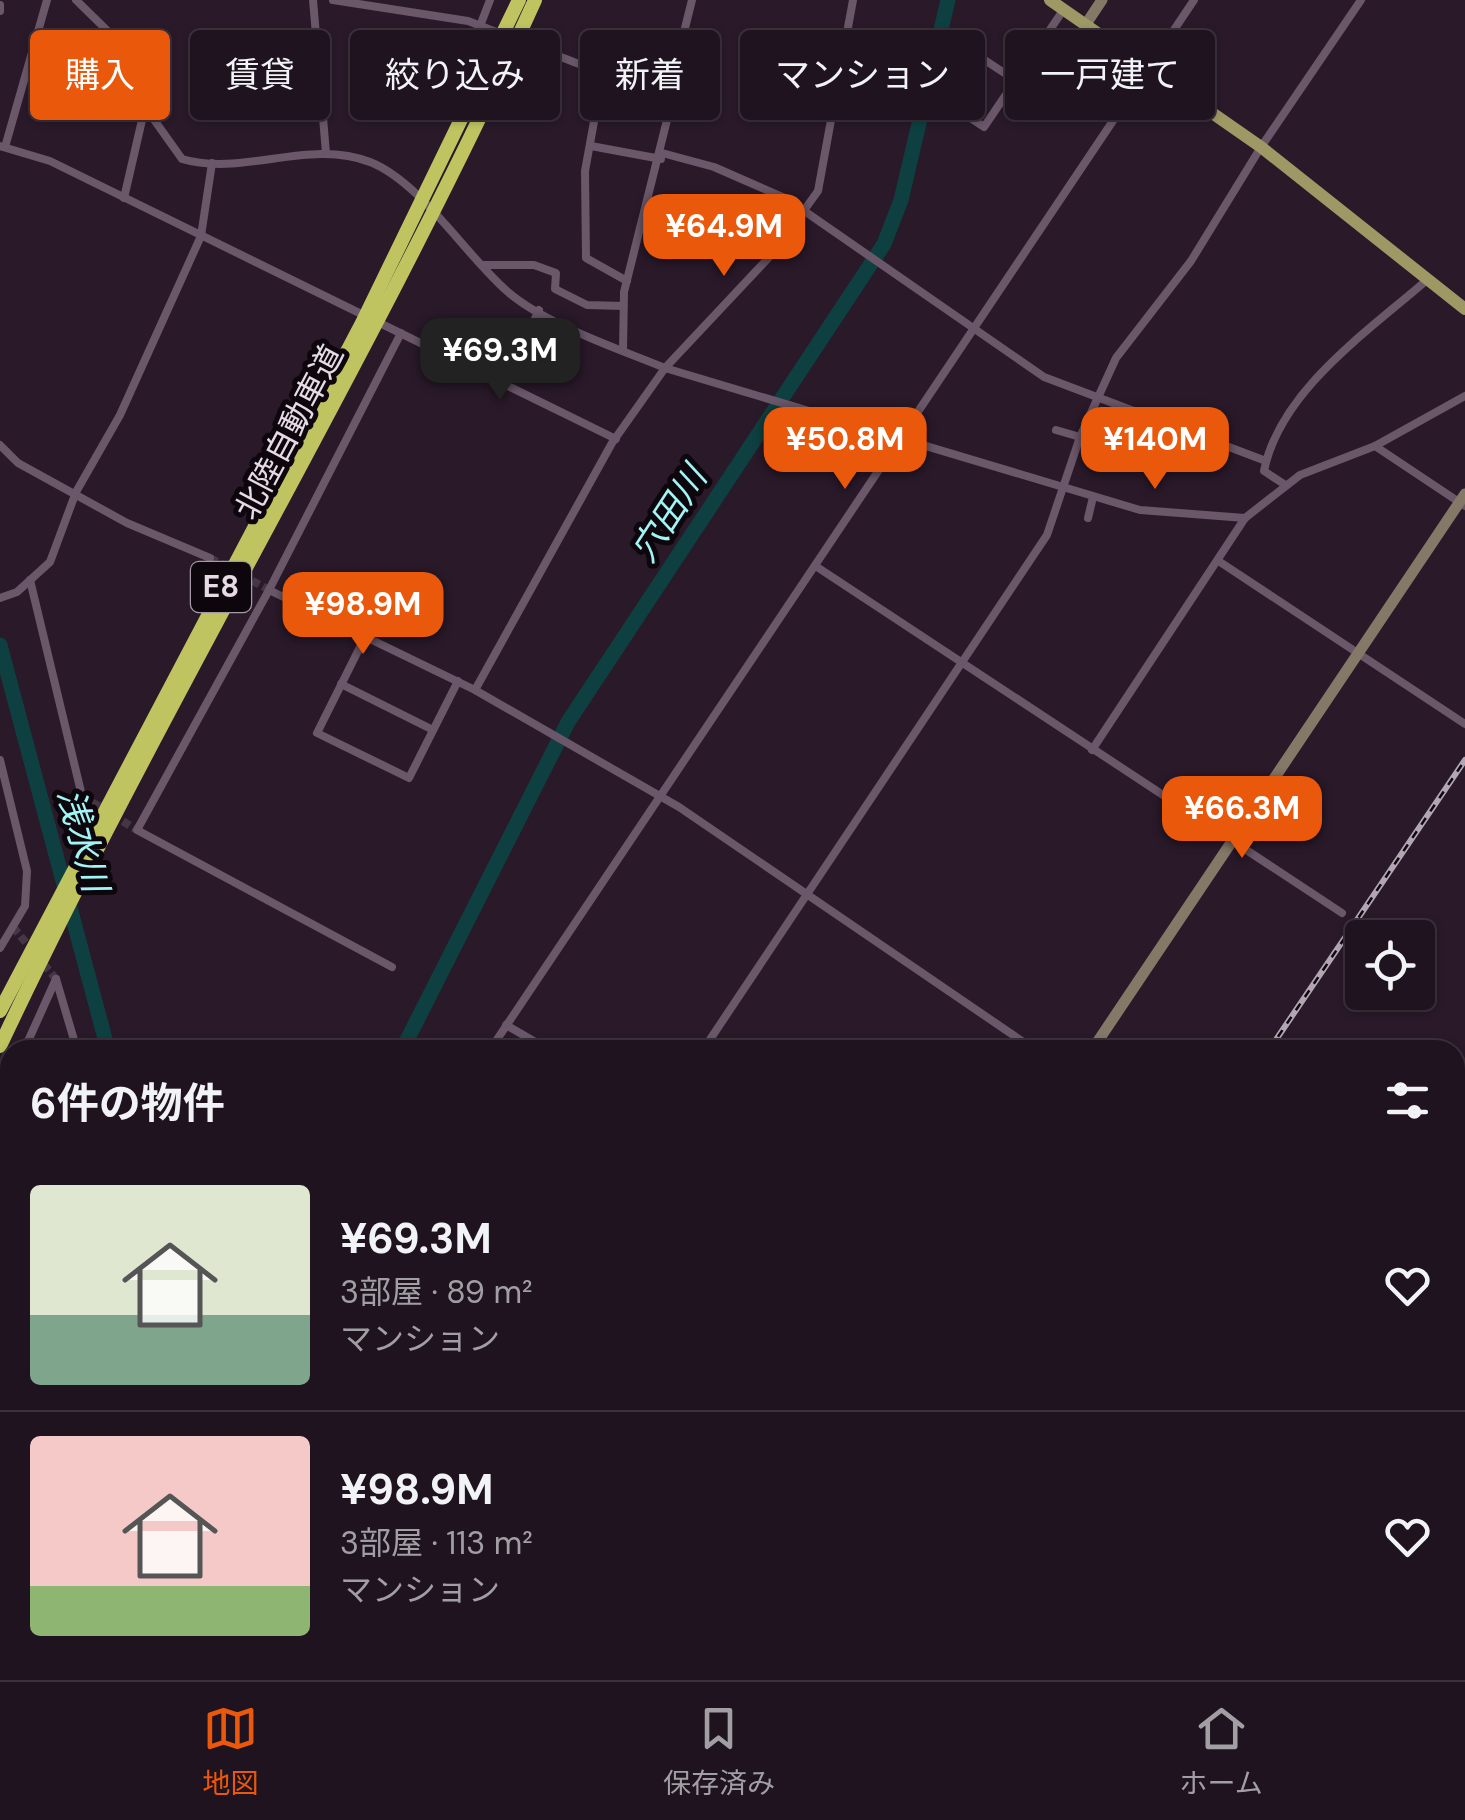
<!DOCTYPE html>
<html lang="ja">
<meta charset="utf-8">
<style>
body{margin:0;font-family:"DM Sans","Noto Sans JP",sans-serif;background:#2c202c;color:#f1f3f6;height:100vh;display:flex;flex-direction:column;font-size:38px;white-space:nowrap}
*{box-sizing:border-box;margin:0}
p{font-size:32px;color:#a19ea4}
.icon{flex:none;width:55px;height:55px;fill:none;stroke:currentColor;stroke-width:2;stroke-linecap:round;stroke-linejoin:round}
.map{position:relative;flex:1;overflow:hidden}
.panel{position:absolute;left:0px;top:1040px;width:1465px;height:640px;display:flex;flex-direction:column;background:#1f131f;border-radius:30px 30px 0 0;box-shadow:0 2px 8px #0004,0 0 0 2px #3c323d}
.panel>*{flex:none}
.guide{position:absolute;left:30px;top:30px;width:1405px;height:90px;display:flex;gap:20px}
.fabs{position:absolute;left:1345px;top:920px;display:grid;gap:20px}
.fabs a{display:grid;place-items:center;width:90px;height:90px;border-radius:10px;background:#1f131f;box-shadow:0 2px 8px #0004,0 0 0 2px #3c323d;font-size:50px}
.price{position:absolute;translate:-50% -85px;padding:0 22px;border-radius:20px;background:#ea580c;color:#fff;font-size:32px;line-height:65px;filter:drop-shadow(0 2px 5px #0008)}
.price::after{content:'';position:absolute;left:50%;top:60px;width:30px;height:22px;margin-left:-15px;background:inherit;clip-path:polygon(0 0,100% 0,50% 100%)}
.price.current{background:#222;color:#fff}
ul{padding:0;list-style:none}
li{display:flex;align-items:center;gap:30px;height:250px;padding:0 30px}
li+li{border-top:2px solid #3c323d}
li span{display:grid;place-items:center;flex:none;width:280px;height:200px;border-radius:10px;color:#555}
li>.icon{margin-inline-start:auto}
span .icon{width:120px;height:120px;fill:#fffc;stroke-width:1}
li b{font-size:42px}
h2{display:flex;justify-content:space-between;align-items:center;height:120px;padding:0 30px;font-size:42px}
.tag{padding:0 35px;border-radius:10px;background:#1f131f;box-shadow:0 2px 8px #0004,0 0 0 2px #3c323d;font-size:35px;line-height:90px}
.tag.current{background:#ea580c;color:#fff}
.tab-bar{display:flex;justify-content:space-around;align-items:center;height:140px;border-top:2px solid #3c323d;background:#1f131f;font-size:28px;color:#a19ea4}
.tab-bar a{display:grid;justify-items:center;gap:5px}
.tab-bar .current{color:#ea580c}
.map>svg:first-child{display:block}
.green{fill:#354c40}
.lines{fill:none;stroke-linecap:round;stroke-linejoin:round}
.stream{stroke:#0e4041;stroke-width:2.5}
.river{stroke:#0e4041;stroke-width:15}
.street-tunnel{stroke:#453645;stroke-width:8;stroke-dasharray:8 4;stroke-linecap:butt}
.street{stroke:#6a5769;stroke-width:8}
.secondary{stroke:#847867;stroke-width:11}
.primary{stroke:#9d9864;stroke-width:12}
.highway{stroke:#bfc461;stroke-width:14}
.rail-casing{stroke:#b3a6b3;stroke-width:6}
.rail{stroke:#0d070d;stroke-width:2.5;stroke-dasharray:8;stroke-linecap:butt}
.labels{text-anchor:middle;stroke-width:10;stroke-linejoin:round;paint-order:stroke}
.shield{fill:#0d070d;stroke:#a49ba4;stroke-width:2.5}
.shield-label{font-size:30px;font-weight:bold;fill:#e5dae5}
.street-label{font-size:32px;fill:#e5dae5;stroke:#0d070d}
.water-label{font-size:35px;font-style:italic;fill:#a2f5f5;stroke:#0d070d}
</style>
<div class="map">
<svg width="1465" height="1680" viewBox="0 0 1465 1680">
<rect width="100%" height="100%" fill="#291929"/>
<path class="green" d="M 889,29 L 904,32 L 897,63 L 882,60 Z"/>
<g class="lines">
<path class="stream" d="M 85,1680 L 90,1670"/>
<g class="river">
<path d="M 0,645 L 108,1050"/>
<path d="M 402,1050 L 568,722 L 884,244 L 901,200 L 948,0"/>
<path d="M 6,1680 L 16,1670"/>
</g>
<g class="street-tunnel">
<path d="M 210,558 L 275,593"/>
<path d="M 82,796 L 137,830"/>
<path d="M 13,927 L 56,979"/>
</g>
<g class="street">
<path d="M 76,0 L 123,46 L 145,107 L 182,159 C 243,177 309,138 370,162 C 421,182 466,256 508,292 C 545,324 619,349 665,368 L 1140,510 L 1245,518"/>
<path d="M 313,0 L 326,153"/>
<path d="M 333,0 L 468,21 L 672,100"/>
<path d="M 0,5 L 0,11"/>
<path d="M 480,26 L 490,0"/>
<path d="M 610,75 L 595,116 L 585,171 L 586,258 L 627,281"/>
<path d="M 1015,80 L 977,55 L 963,113 L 984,127 L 1064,9"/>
<path d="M 0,146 L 50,161 L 616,439"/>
<path d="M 591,146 L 661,159"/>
<path d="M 5,147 L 47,0"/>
<path d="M 662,153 L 714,167 L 787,199 L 1044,377 L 1266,461"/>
<path d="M 124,198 L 145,107"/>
<path d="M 483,265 L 534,265 L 556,273 L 555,289 L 587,305 L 623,306"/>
<path d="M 623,350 L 624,292 L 672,100 L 682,87 L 680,48 L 692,0"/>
<path d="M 504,385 L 539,310"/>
<path d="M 1056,430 L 1080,437"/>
<path d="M 0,445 L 18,463 L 127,523 L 210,558"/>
<path d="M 1375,446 L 1465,506"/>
<path d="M 1284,484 L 1264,471 C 1280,390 1370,330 1428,279"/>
<path d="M 1088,518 L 1093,497"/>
<path d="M 1220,562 L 1465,724"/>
<path d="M 817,567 L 1342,913"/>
<path d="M 30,580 L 82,796"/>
<path d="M 269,590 L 475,690 L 679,807 L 1035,1050"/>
<path d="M 0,598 L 17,592 L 50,562 L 76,492 L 120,415 L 201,236 L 212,163"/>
<path d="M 365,637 L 317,733 L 409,778 L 458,681"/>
<path d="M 341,684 L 433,730"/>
<path d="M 475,690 L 612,443 L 665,368 L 774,252 L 818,191 L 853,0"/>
<path d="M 1092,750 L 1245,518 L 1300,475 L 1375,446 L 1465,396"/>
<path d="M 0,760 L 27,871 L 25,906 L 0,948"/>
<path d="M 392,967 L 137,830 L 269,590 L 401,333"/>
<path d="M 56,979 L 77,1050"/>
<path d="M 506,1025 L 549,1050"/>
<path d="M 24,1050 L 56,979"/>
<path d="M 490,1050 L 1194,0"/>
<path d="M 703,1050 L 1047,535 L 1080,437 L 1116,358 L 1191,261 L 1261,147 L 1361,0"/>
<path d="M 8,1072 L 10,1073"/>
<path d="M 0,1107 L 10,1082"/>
<path d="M 0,1478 L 10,1481"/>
<path d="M 1455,1651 L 1465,1657"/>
<path d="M 230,1670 L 231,1680"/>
<path d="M 496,1670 L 510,1680"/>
<path d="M 940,1670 L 955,1680"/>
<path d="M 74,1679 L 74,1680"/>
<path d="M 157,1680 L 160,1670"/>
<path d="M 333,1680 L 335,1670"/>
<path d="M 474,1680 L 477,1670"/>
<path d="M 866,1680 L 873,1670"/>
<path d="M 1015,1680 L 1028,1670"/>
<path d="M 1420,1680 L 1429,1670"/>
</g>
<g class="secondary">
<path d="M 1086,24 L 1102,0"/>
<path d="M 1092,1050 L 1465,494"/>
<path d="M 670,1680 L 676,1670"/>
<path d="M 1226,1680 L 1248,1670"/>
</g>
<path class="primary" d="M 1050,0 L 1261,147 L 1465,309"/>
<g class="highway">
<path d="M 0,1011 L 362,323 L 519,0"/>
<path d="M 0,1046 C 167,692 373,357 535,0"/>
</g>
<g class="rail-casing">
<g id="rail">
<path d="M 1269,1050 L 1465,760"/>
<path d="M 851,1680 L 858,1670"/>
</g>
</g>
<use href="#rail" class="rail"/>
</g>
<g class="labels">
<rect class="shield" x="191" y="562" width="60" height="50" rx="8"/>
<g class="shield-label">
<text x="221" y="597">E8</text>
</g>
<g class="street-label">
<text transform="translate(289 432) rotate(-62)" y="11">北陸自動車道</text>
</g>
<g class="water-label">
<text transform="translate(669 514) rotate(-57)" y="12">穴田川</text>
<text transform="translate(83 840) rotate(75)" y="12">浅水川</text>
</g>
</g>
</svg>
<div class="fabs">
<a><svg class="icon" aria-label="locate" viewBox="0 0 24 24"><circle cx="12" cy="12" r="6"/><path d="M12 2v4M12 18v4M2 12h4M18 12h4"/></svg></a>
</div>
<b class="price" style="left:724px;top:279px">¥64.9M</b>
<b class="price current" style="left:500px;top:403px">¥69.3M</b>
<b class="price" style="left:845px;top:492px">¥50.8M</b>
<b class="price" style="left:1155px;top:492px">¥140M</b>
<b class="price" style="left:363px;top:657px">¥98.9M</b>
<b class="price" style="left:1242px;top:861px">¥66.3M</b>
<div class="guide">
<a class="tag current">購入</a>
<a class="tag">賃貸</a>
<a class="tag">絞り込み</a>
<a class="tag">新着</a>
<a class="tag">マンション</a>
<a class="tag">一戸建て</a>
</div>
<section class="panel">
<h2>6件の物件<svg class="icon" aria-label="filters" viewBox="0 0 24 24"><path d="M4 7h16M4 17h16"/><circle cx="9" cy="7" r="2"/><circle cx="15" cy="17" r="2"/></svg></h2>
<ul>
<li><span style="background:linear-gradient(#dfe7d0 65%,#7fa58c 0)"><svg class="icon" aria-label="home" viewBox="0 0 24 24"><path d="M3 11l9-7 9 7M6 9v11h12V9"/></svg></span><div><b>¥69.3M</b><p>3部屋 · 89 m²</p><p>マンション</p></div><svg class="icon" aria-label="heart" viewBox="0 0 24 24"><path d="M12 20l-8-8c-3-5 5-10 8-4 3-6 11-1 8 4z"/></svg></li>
<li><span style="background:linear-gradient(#f6c9c9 75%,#8fb573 0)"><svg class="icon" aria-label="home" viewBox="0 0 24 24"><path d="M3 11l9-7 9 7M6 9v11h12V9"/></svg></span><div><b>¥98.9M</b><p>3部屋 · 113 m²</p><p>マンション</p></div><svg class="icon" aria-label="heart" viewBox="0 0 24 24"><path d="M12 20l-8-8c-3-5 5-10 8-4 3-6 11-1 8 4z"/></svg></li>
</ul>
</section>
</div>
<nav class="tab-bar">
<a class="current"><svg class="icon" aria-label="map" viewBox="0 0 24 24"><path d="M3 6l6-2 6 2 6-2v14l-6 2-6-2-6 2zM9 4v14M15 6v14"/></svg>地図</a>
<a><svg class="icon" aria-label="saved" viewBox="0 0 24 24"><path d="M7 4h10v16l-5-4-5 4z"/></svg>保存済み</a>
<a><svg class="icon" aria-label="home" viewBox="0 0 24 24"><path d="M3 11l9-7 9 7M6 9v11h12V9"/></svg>ホーム</a>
</nav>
